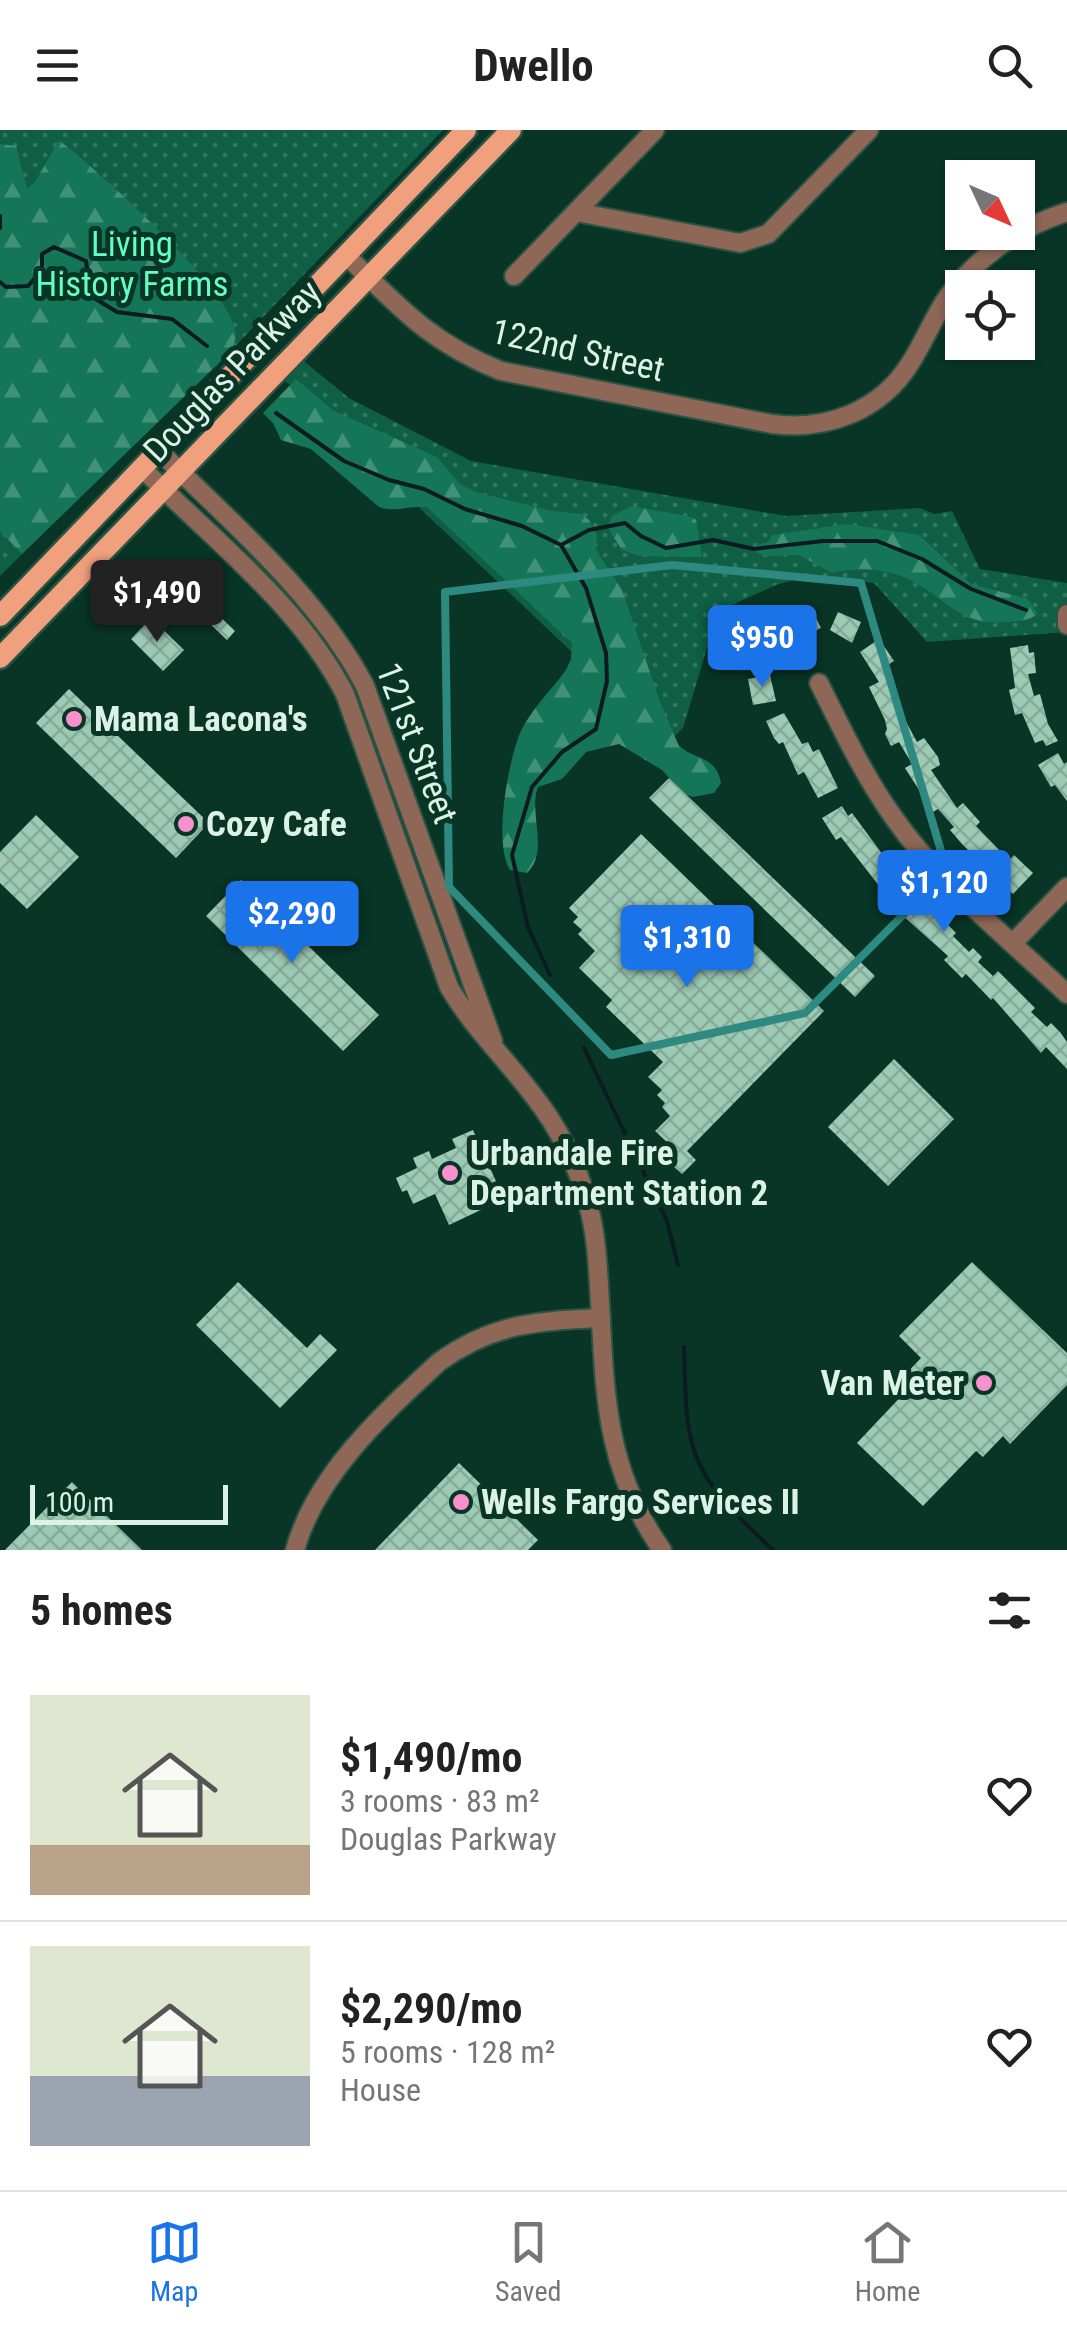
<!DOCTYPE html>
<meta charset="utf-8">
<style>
body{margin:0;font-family:"Roboto Condensed",sans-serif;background:#f6f6f6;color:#222;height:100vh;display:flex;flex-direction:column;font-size:38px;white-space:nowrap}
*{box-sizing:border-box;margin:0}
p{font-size:32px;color:#767676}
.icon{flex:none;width:55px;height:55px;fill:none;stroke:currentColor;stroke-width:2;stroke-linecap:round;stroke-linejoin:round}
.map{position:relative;height:1420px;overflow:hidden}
.side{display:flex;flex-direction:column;background:#fff;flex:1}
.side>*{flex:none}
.needle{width:65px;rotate:134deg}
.buttons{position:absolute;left:945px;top:30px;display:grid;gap:20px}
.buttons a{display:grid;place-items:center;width:90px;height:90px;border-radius:0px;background:#fff;box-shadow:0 2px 8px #0004;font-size:50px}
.scale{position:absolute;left:30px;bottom:25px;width:198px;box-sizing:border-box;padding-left:10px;border:5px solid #dcf2e7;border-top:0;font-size:28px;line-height:35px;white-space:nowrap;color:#dcf2e7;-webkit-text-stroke:8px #083525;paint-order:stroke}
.price{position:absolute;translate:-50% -85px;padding:0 22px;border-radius:10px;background:#1a73e8;color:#fff;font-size:32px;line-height:65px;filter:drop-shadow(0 2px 5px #0008)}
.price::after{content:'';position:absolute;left:50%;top:60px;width:30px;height:22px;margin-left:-15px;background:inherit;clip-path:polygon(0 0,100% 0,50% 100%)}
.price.selected{background:#222;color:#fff}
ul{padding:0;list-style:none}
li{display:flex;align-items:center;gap:30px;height:250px;padding:0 30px}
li+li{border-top:2px solid #e0e0e0}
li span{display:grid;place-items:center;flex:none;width:280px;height:200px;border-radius:0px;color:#555}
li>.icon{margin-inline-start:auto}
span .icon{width:120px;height:120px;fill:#fffc;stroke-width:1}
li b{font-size:42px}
h2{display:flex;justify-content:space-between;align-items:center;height:120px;padding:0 30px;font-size:42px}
header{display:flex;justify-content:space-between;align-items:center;height:130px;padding:0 30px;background:#fff;font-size:45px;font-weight:700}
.tabs{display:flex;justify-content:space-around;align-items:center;height:140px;border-top:2px solid #e0e0e0;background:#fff;font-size:28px;color:#767676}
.tabs a{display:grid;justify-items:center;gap:5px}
.tabs .selected{color:#1a73e8}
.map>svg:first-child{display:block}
.green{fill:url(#green-dots)}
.forest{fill:url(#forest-firs)}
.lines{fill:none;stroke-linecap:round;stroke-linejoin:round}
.stream{stroke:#0b1b21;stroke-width:4}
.building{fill:url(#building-cross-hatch)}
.minor-casing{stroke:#2a5344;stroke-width:22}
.major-casing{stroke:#2a5344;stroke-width:25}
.minor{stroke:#8e6756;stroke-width:18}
.major{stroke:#f0a07d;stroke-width:20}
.marked{fill:none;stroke:#2e8980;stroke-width:8;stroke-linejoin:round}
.poi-dot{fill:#f790cd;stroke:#083525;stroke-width:4}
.labels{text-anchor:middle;stroke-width:10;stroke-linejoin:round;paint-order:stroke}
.park-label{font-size:35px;fill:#63fec3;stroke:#083525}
.street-label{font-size:35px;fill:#dcf2e7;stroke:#083525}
.poi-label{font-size:35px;font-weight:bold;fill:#dcf2e7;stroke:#083525;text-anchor:start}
</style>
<header><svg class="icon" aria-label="menu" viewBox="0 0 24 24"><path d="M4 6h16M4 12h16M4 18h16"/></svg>Dwello<svg class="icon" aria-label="search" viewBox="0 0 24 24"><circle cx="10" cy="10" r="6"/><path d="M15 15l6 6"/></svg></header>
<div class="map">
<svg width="1067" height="1420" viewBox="0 0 1067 1420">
<defs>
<pattern id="green-dots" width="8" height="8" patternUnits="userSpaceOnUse" patternTransform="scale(2.5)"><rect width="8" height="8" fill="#0f5f44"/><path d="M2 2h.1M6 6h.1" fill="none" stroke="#31765f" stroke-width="1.8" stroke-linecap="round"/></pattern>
<pattern id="forest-firs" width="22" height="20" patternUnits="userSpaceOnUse" patternTransform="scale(2.5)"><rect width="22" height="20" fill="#147656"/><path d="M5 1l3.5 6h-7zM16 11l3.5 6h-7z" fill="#419176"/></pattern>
<pattern id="building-cross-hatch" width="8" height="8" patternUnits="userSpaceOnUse" patternTransform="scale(2.5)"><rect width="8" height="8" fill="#9dcab5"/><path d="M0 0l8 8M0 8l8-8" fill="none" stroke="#86aa99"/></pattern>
</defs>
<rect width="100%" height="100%" fill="#083525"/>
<g class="green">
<path d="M 0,0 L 443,0 L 219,233 L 187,261 L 0,446 Z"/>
<path d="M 295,224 L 349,268 L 471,331 L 786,386 L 920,378 L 934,384 L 952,381 L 980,439 L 1067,453 L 1067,502 L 927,512 L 874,453 L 807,446 L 776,455 L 718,481 L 683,598 L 668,613 L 276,242 Z"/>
</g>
<g class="forest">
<path d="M 59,10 C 96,39 229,158 235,200 C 238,215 228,223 219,233 L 22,424 L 0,401 L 0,14 L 16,16 L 27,59 L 35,52 Z"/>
<path d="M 296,249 L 334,281 L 437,327 L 460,354 L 476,362 L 552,381 L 581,384 L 589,390 L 597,405 L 596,420 L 622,460 L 660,572 L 679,616 C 697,631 716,626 721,653 L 714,663 L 693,667 L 684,664 L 662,640 L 619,614 L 586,622 L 562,649 L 538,657 C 528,684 550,721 527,743 L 510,740 C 493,713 508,633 520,603 C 530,580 551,561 566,540 L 571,529 L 572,513 L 427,377 C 409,375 395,383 379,377 L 311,319 L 281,310 L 273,293 L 263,283 Z"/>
<path d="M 631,376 L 692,387 L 696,390 L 702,427 L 639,426 L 622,420 L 609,400 L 609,392 L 612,386 Z"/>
<path d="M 847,394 L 919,405 L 971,454 L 1028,469 L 1038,484 C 1028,491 1019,491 1008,492 C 962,496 952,474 916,453 C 892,439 859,436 832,443 L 799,425 L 766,426 L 755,422 L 758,415 L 768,412 L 772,405 Z"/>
</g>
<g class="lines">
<g class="stream">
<path d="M 0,86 L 0,98"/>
<path d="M 0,152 L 6,157 L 28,156 L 42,140 L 42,124 L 54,117 L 86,131 L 91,166 L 117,182 L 172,189 L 207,216"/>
<path d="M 276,283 L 344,331 L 389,350 L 424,359 L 465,379 L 522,396 L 561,415 L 586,458 L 606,523 L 607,551 L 596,599 L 562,622 L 532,657 L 512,725 L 528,797 L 550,845"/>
<path d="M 561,415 L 589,400 L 625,393 L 641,406 L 666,418 L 713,410 L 754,419 L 823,411 L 877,411 L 922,429 L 971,459 L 1026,480"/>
<path d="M 584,918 L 667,1091 L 678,1135"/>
<path d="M 684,1217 C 686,1254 683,1302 700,1335 C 716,1368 747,1395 773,1420"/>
</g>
</g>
<g class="building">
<path d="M 164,433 L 235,501 L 227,510 L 156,442 Z"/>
<path d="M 811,478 L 821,498 L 795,510 L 788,498 L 794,495 L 791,489 Z"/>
<path d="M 838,482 L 861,492 L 852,513 L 830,500 Z"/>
<path d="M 151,488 L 184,520 L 163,541 L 131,509 Z"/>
<path d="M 765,502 L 786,516 L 771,539 L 751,525 Z"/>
<path d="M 879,509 L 894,531 L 884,537 L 897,563 L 892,566 L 917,612 L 924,608 L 938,627 L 940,635 L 931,640 L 957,678 L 963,673 L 980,692 L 976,696 L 1009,730 L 1014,725 L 1033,743 L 1013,764 L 1003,754 L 1007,749 L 990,734 L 986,738 L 962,714 L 950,700 L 954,697 L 938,679 L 933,682 L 905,638 L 912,634 L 899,612 L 891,616 L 885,604 L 887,599 L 885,590 L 869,557 L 879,552 L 860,522 Z"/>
<path d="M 1028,515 L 1029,523 L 1034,522 L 1036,543 L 1028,544 L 1034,566 L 1040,564 L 1048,594 L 1058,611 L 1046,616 L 1043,610 L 1035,613 L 1022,583 L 1015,585 L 1009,560 L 1015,558 L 1010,518 Z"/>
<path d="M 770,545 L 776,571 L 753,575 L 748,549 Z"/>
<path d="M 69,559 L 209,693 L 176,728 L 36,593 Z"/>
<path d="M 784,583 L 802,614 L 808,612 L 813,622 L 819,619 L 838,658 L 818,668 L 804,642 L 798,645 L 783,612 L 779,614 L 774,608 L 766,591 Z"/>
<path d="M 1058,623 L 1064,634 L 1067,632 L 1067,671 L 1055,655 L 1051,657 L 1038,635 Z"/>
<path d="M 669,648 L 875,846 L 855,867 L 649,668 Z"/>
<path d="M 842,676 L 848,686 L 852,683 L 892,737 L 956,803 L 953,806 L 969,822 L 973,818 L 982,827 L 978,832 L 993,846 L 998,841 L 1035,878 L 1031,882 L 1047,897 L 1051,893 L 1060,902 L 1067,912 L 1067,939 L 1046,917 L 1041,923 L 993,868 L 991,870 L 966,844 L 962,848 L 944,830 L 948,826 L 901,784 L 841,707 L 836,710 L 822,688 Z"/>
<path d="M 36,685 L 79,727 L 27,779 L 0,753 L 0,722 Z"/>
<path d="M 641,704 L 824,881 L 687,1021 L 696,1030 L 682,1044 L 673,1036 L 678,1030 L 665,1018 L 669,1014 L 655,1001 L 670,986 L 662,977 L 665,973 L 657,965 L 662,960 L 648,947 L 663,932 L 606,877 L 612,870 L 579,838 L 595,821 L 578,804 L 582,800 L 573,792 L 578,787 L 569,778 Z"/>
<path d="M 241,750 L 379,885 L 343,921 L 206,786 Z"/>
<path d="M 894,929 L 954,989 L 888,1056 L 828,997 Z"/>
<path d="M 473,1000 L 483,1023 L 494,1018 L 501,1032 L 490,1038 L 504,1069 L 449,1095 L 435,1064 L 413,1074 L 407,1060 L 402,1062 L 396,1048 L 417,1038 L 413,1028 L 429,1021 L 432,1029 L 456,1018 L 452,1009 Z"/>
<path d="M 972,1132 L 1067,1223 L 1067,1255 L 1010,1314 L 1003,1306 L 983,1327 L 976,1321 L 923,1376 L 857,1313 L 908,1259 L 899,1251 L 921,1228 L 899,1206 Z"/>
<path d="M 238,1152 L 307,1218 L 320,1204 L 337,1220 L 280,1278 L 196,1195 Z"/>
<path d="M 459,1333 L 538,1410 L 528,1420 L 375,1420 Z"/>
<path d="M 72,1352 L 142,1420 L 5,1420 Z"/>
</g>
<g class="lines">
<g class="minor-casing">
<g id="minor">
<path d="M 576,82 L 740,113 L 768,104 L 869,0"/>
<path d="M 346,125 C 399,177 429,212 501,241 L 772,294 C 827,301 881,281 911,232 C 925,210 934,186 949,165 C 978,127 1021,96 1067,82"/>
<path d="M 514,146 L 655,0"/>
<path d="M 158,320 C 229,390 319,467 365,556 L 493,911"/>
<path d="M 142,338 C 212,409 299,474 345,564 L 449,857 C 473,898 505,928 533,965 C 559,998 577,1034 588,1074 C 597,1106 598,1140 600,1173 C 605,1267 606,1340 662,1420"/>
<path d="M 1067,484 L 1067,495"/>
<path d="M 819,553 C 842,599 864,646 894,688 C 941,755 1008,808 1067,864"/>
<path d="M 1013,813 L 1067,757"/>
<path d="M 295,1420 C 316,1344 383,1284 439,1232 C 493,1193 537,1191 601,1188"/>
</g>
</g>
<g class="major-casing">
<g id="major">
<path d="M 0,486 L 466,0"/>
<path d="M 0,528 L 511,0"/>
</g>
</g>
<use href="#minor" class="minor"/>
<use href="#major" class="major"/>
</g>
<path class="marked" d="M 672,435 L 861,453 L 947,741 L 805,883 L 611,925 L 449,757 L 445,462 Z"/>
<g class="poi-dot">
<circle cx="74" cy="589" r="10"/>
<circle cx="186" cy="694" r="10"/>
<circle cx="450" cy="1043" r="10"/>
<circle cx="984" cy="1253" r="10"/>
<circle cx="461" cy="1372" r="10"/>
</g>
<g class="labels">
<g class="park-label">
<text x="132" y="126">Living<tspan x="132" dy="40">History Farms</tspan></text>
</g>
<g class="street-label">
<text transform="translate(578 220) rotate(13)" y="12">122nd Street</text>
<text transform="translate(232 241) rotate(-46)" y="12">Douglas Parkway</text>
<text transform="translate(417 613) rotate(69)" y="12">121st Street</text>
</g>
<g class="poi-label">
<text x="94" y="601">Mama Lacona's</text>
<text x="206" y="706">Cozy Cafe</text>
<text x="470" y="1035">Urbandale Fire<tspan x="470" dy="40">Department Station 2</tspan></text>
<text x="964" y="1265" text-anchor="end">Van Meter</text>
<text x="481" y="1384">Wells Fargo Services II</text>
</g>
</g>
</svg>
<div class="buttons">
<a><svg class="needle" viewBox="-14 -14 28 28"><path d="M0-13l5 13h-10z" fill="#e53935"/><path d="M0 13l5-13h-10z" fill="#767676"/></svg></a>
<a><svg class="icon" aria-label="locate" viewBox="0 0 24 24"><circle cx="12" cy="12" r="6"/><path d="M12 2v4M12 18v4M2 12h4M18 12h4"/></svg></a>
</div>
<div class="scale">100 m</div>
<b class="price selected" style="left:157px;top:515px">$1,490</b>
<b class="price" style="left:762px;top:560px">$950</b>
<b class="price" style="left:944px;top:805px">$1,120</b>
<b class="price" style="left:292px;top:836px">$2,290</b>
<b class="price" style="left:687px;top:860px">$1,310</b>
</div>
<section class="side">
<h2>5 homes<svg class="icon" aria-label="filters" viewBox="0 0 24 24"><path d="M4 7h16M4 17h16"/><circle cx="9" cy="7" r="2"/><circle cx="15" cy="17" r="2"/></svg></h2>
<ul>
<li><span style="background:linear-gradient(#dfe7d0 75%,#b9a48a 0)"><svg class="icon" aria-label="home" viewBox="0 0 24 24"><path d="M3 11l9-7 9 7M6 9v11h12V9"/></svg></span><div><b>$1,490/mo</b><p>3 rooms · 83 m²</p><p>Douglas Parkway</p></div><svg class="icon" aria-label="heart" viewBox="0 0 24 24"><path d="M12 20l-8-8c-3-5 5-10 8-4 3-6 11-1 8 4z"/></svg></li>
<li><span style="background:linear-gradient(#dfe7d0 65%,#9aa5b1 0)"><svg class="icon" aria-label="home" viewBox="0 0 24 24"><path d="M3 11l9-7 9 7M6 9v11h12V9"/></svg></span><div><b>$2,290/mo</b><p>5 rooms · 128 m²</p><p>House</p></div><svg class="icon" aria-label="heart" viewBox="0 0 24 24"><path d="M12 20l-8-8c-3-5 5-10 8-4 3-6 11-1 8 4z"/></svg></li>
</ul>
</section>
<nav class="tabs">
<a class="selected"><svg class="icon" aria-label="map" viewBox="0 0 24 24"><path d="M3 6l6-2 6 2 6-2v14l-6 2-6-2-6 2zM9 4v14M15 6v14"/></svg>Map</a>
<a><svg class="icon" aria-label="saved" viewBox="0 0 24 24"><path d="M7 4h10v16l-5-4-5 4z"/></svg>Saved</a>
<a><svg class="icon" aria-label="home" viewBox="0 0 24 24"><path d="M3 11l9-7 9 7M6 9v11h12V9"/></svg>Home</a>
</nav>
